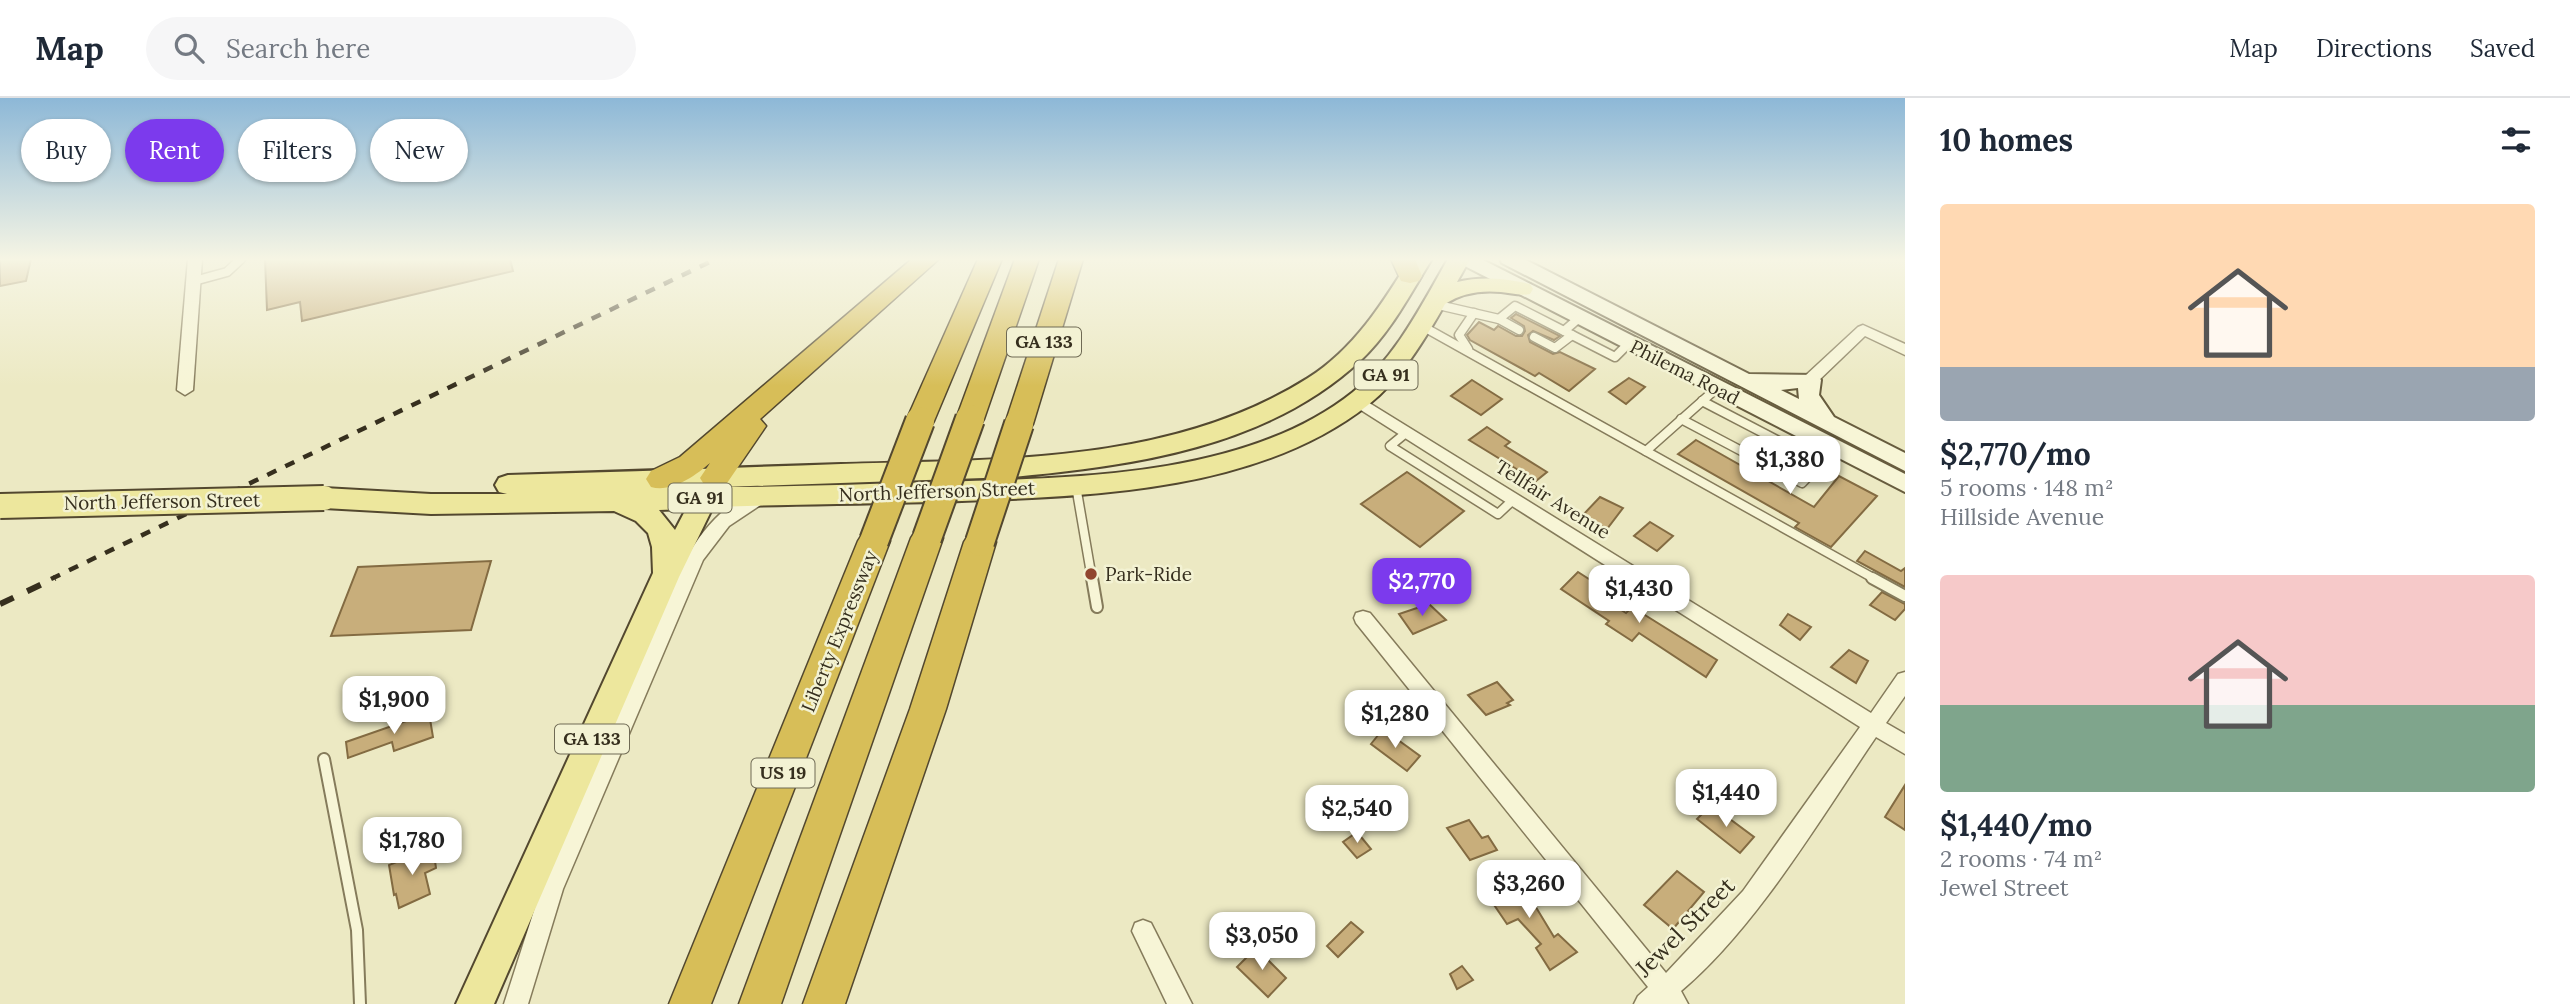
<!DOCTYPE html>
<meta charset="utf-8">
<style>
body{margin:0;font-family:Lora,serif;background:#f6f6f7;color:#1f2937;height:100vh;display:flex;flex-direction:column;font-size:26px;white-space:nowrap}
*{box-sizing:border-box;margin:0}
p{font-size:23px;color:#747a83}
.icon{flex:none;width:38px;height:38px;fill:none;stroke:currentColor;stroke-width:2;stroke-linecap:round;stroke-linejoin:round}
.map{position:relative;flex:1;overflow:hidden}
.drawer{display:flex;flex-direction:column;background:#fff;width:665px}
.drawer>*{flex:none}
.hud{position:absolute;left:21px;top:21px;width:665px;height:63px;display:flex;gap:14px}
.price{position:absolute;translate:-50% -60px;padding:0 16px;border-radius:14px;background:#fff;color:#222;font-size:23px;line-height:46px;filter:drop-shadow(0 2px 4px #0008)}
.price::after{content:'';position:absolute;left:50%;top:42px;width:21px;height:16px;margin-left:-10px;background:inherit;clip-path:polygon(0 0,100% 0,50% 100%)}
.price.on{background:#7c3aed;color:#fff}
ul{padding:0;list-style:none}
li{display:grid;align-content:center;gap:14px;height:371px;padding:0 35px}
li span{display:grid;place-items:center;height:217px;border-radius:7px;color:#555}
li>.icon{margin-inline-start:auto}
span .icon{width:126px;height:126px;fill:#fffc;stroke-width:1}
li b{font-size:30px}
h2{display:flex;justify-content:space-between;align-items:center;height:84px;padding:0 35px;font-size:30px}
.pill{padding:0 24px;border-radius:32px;background:#fff;box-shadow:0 2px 5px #0004;font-size:24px;line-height:63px}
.pill.on{background:#7c3aed;color:#fff}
header{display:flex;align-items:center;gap:42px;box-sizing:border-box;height:98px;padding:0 35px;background:#fff;border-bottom:2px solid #e0e1e3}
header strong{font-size:33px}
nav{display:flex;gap:38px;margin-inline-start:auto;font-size:24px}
.search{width:490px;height:63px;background:#f6f6f7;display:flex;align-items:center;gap:18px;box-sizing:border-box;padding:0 24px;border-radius:38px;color:#747a83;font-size:26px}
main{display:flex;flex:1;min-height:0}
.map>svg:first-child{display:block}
.building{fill:#c8ae7b;stroke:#836b42;stroke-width:2}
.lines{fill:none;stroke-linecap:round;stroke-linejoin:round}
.lane-far1-casing{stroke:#857b5b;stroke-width:11}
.lane-casing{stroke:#857b5b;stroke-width:14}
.street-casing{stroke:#857b5b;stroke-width:3}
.secondary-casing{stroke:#675c3e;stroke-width:4}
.primary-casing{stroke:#53482f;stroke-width:4}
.highway-casing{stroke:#53482f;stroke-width:3}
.lane-far1{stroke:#f7f5d6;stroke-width:8}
.lane{stroke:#f7f5d6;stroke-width:10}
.street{fill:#f7f5d6;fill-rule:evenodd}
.secondary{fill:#f7f5d6;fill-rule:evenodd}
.primary{fill:#ede79d;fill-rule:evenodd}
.highway{fill:#d7be58;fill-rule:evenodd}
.rail-far1{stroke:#362f1e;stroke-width:4.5;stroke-dasharray:10 10;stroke-linecap:butt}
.rail{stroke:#362f1e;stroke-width:6;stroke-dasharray:15 15;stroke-linecap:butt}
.primary-bridge-casing{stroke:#53482f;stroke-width:28;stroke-linecap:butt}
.highway-bridge-casing{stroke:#53482f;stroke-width:32;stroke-linecap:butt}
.primary-bridge{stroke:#ede79d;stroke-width:24}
.highway-bridge{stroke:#d7be58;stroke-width:28}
.poi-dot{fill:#91452e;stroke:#f3f2d3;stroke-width:2.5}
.labels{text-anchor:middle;stroke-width:5;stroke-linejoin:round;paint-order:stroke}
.shield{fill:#f3f2d3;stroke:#6f6a54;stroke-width:2}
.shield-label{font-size:18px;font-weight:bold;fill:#362f1e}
.street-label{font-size:19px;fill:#362f1e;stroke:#f3f2d3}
.poi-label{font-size:19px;fill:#362f1e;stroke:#f3f2d3;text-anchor:start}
.near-street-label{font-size:23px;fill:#362f1e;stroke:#f3f2d3}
</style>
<header>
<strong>Map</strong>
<div class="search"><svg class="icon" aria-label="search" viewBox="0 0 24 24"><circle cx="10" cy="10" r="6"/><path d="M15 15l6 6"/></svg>Search here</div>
<nav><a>Map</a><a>Directions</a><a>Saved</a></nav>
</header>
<main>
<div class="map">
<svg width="1905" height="906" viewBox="0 0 1905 906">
<rect width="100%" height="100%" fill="#ece9c3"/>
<g class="building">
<path d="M 0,161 L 31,161 L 26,183 L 0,188 Z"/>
<path d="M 265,161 L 510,161 L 513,173 L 302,223 L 300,204 L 267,212 Z"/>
<path d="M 1516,216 L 1560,238 L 1554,242 L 1533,233 L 1528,237 L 1530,244 L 1553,256 L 1560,254 L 1595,271 L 1569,293 L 1539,275 L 1535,278 L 1470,242 L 1467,237 L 1479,224 L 1494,232 L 1498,228 L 1516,238 L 1522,238 L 1525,233 L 1524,228 L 1511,220 Z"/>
<path d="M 1629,280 L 1645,289 L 1626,306 L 1609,294 Z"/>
<path d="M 1472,282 L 1502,301 L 1481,317 L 1451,298 Z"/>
<path d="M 1487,329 L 1510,344 L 1505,348 L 1547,374 L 1536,383 L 1469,342 Z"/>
<path d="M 1696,342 L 1814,409 L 1839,378 L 1877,398 L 1831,449 L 1795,429 L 1799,425 L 1678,356 Z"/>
<path d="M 1407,374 L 1464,413 L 1420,449 L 1361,406 Z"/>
<path d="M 1600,399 L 1623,410 L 1607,431 L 1582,418 Z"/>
<path d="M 1650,424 L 1673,438 L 1657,453 L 1634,438 Z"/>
<path d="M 1865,453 L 1901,473 L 1905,470 L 1905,489 L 1857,463 Z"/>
<path d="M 491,463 L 471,532 L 331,538 L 358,469 Z"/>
<path d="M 1578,474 L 1598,487 L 1592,493 L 1626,515 L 1632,509 L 1717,562 L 1706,579 L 1639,535 L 1632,543 L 1606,526 L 1609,523 L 1561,491 Z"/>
<path d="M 1882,494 L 1905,506 L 1905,511 L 1895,522 L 1870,507 Z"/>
<path d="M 1429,506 L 1446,522 L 1413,536 L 1399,516 Z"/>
<path d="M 1788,516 L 1811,529 L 1800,542 L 1780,527 Z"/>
<path d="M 1849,552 L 1868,563 L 1856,585 L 1831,569 Z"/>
<path d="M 1497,584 L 1513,602 L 1507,605 L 1510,607 L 1486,617 L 1468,597 Z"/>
<path d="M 429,615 L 433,639 L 394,653 L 392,644 L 348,660 L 346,644 Z"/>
<path d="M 1383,631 L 1420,658 L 1407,673 L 1371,646 Z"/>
<path d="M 1905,687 L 1905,732 L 1885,719 Z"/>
<path d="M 1711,707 L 1754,739 L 1740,755 L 1697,721 Z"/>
<path d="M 1469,722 L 1482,740 L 1488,738 L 1497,752 L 1470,762 L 1447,730 Z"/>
<path d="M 1357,734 L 1371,751 L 1357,760 L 1343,744 Z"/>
<path d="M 433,749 L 436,770 L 425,775 L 430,796 L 399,810 L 396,796 L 394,797 L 389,767 Z"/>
<path d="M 1677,773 L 1704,794 L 1673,831 L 1644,807 Z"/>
<path d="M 1510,778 L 1531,801 L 1554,839 L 1558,836 L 1577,854 L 1550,872 L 1536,850 L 1541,846 L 1518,821 L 1507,826 L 1484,792 Z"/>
<path d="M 1351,824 L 1363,834 L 1338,859 L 1327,848 Z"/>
<path d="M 1256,850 L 1286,880 L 1268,899 L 1237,869 Z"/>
<path d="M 1462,868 L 1473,882 L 1457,891 L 1450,876 Z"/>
</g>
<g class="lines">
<g class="lane-far1-casing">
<g id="lane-far1">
<path d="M 194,183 L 227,174 L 241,161"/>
<path d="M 1434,206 L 1499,221"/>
<path d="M 1422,228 L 1875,481"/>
<path d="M 1519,232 L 1499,221 L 1515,208 L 1564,233"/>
<path d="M 1572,237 L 1615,259 L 1629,245"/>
<path d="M 1534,239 L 1555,250 L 1572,237 L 1564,233 L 1579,220"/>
<path d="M 1468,251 L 1459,237 L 1474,215"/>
<path d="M 1681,321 L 1802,385 L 1821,365 L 1702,303"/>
<path d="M 1407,334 L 1390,348 L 1498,416 L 1514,401"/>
<path d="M 1646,353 L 1717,290"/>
<path d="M 1076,388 L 1092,481"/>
</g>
</g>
<g class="lane-casing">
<g id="lane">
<path d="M 1092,480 L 1097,509"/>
<path d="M 1872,480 L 1905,498"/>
<path d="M 324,661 L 357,832 L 360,906"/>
</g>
</g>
<g class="street-casing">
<g id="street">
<path d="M 188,161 L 202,161 L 193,292 L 185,297 L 177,292 Z"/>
<path d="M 1863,227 L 1905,246 L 1905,257 L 1865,238 L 1815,286 L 1805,286 L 1802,282 L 1805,278 L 1858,229 Z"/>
<path d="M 1358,298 L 1871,615 L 1898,576 L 1905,574 L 1905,598 L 1886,625 L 1905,636 L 1905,656 L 1876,639 C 1820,721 1756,830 1681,893 L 1688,906 L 1634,906 L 1638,898 L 1648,889 L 1356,525 L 1354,520 L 1356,515 L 1363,513 L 1370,515 L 1666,875 L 1743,793 L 1860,629 L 1353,307 L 1350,303 Z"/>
<path d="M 762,392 L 770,398 L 768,402 L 729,428 L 703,462 L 563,791 L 528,906 L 504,906 L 541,791 L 686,461 C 703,430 727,402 762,392 Z"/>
<path d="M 1143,822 L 1151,825 L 1192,906 L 1167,906 L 1132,833 L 1135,825 Z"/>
</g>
</g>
<g class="secondary-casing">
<g id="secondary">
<path d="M 1457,161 L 1481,161 L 1905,376 L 1905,394 L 1459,165 Z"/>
<path d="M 1500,161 L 1524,161 L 1749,276 L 1817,277 L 1821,282 L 1819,297 L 1834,319 L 1905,355 L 1905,373 L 1502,165 ZM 1798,290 L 1799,301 L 1781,292 Z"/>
</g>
</g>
<g class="primary-casing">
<path id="primary" d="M 1410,161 L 1432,161 C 1410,196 1391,234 1361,262 C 1268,349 1134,368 1012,379 L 723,389 C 793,389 864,386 935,384 C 1068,380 1244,381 1353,294 C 1396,259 1421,208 1448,161 L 1470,161 L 1457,184 C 1481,178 1505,180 1530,186 L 1533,191 L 1530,196 C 1520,198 1511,195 1501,194 C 1480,192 1462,195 1445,206 C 1424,243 1401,281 1368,307 C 1259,393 1095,398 962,403 C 879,406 796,406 713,409 L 679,479 L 494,906 L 456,906 L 653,475 L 652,449 L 648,435 L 636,423 L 614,413 L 431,416 L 324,410 L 315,407 L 311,400 L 315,393 L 324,390 L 431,396 L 507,396 L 499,394 L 495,387 L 499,380 L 508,377 C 619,374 730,370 841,366 C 998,361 1170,367 1308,280 C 1354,251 1382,206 1410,161 ZM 686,411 L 675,432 L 659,412 Z"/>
</g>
<g class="highway-casing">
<g id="highway">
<path d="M 912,161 L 939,161 L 760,321 L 766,328 L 725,388 L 715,391 L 705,388 L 700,380 L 710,365 C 695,378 671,395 651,389 L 646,381 L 651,373 L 680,359 Z"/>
<path d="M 978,161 L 1002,161 L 934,323 L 930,330 L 920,333 L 910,330 L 906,323 Z"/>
<path d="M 1015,161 L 1039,161 L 984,321 L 980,328 L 970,331 L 960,328 L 956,321 Z"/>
<path d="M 1059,161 L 1083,161 L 1033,326 L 1029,333 L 1019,336 L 1009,333 L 1005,326 Z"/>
<path d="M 1391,161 L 1415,161 L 1422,178 L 1419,183 L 1410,185 L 1401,183 Z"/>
<path d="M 927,428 L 938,432 L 943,440 L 781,906 L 739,906 L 911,440 L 916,432 Z"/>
<path d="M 874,431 L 885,435 L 890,443 L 711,906 L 669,906 L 858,443 L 863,435 Z"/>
<path d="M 980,432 L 991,436 L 996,444 L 946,611 L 845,906 L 803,906 L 910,611 L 964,444 L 969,436 Z"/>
</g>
</g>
<use href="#lane-far1" class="lane-far1"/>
<use href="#lane" class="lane"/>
<use href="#street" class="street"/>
<use href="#secondary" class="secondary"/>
<use href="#primary" class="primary"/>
<use href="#highway" class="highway"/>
<path class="rail-far1" d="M 51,481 L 716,161"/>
<path class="rail" d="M 0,506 L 55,480"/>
<g class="primary-bridge-casing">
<path id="primary-bridge" d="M 0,408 L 324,400"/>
</g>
<g class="highway-bridge-casing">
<g id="highway-bridge">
<path d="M 927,440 L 970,321"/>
<path d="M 874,443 L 920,323"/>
<path d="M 980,444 L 1019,326"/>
</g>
</g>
<use href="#primary-bridge" class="primary-bridge"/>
<use href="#highway-bridge" class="highway-bridge"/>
</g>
<linearGradient id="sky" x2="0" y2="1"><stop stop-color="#8db8d7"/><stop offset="0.56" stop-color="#f6f5e4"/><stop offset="1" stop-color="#f6f5e4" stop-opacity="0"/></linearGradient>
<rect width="1905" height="288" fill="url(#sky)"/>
<circle class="poi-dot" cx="1091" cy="476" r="7"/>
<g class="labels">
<g class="shield">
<rect x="1007" y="229.5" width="74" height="29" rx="5"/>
<rect x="1354.5" y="262.5" width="63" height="29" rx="5"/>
<rect x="668.5" y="385.5" width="63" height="29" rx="5"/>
<rect x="555" y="626.5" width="74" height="29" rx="5"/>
<rect x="751.5" y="660.5" width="63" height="29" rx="5"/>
</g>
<g class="shield-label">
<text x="1044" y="250">GA 133</text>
<text x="1386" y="283">GA 91</text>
<text x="700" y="406">GA 91</text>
<text x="592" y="647">GA 133</text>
<text x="783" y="681">US 19</text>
</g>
<g class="street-label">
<text transform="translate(1685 274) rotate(27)" y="7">Philema Road</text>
<text transform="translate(937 393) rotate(-2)" y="7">North Jefferson Street</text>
<text transform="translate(1553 401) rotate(32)" y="7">Tellfair Avenue</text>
<text transform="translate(162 403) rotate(-1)" y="7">North Jefferson Street</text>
<text transform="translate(839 533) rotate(-68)" y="7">Liberty Expressway</text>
</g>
<g class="poi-label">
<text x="1105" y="483">Park-Ride</text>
</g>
<g class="near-street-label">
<text transform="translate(1685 829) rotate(-45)" y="8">Jewel Street</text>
</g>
</g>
</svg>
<b class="price" style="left:1790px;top:398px">$1,380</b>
<b class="price on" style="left:1422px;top:520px">$2,770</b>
<b class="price" style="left:1639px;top:527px">$1,430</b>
<b class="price" style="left:394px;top:638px">$1,900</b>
<b class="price" style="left:1395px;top:652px">$1,280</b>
<b class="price" style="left:1726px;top:731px">$1,440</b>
<b class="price" style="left:1357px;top:747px">$2,540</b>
<b class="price" style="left:412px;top:779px">$1,780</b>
<b class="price" style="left:1529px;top:822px">$3,260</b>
<b class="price" style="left:1262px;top:874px">$3,050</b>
<div class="hud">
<a class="pill">Buy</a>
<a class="pill on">Rent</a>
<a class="pill">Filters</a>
<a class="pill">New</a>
</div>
</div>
<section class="drawer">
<h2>10 homes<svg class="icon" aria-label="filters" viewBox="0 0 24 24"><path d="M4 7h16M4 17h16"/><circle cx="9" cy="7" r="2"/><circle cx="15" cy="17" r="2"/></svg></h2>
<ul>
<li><span style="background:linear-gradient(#ffd9b3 75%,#9aa5b1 0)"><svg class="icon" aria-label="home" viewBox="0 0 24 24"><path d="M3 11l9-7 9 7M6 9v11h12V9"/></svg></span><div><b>$2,770/mo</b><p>5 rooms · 148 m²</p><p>Hillside Avenue</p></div></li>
<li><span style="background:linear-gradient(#f6c9c9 60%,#7fa58c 0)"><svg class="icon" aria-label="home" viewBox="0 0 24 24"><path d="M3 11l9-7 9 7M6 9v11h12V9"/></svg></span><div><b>$1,440/mo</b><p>2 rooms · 74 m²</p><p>Jewel Street</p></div></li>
</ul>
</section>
</main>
